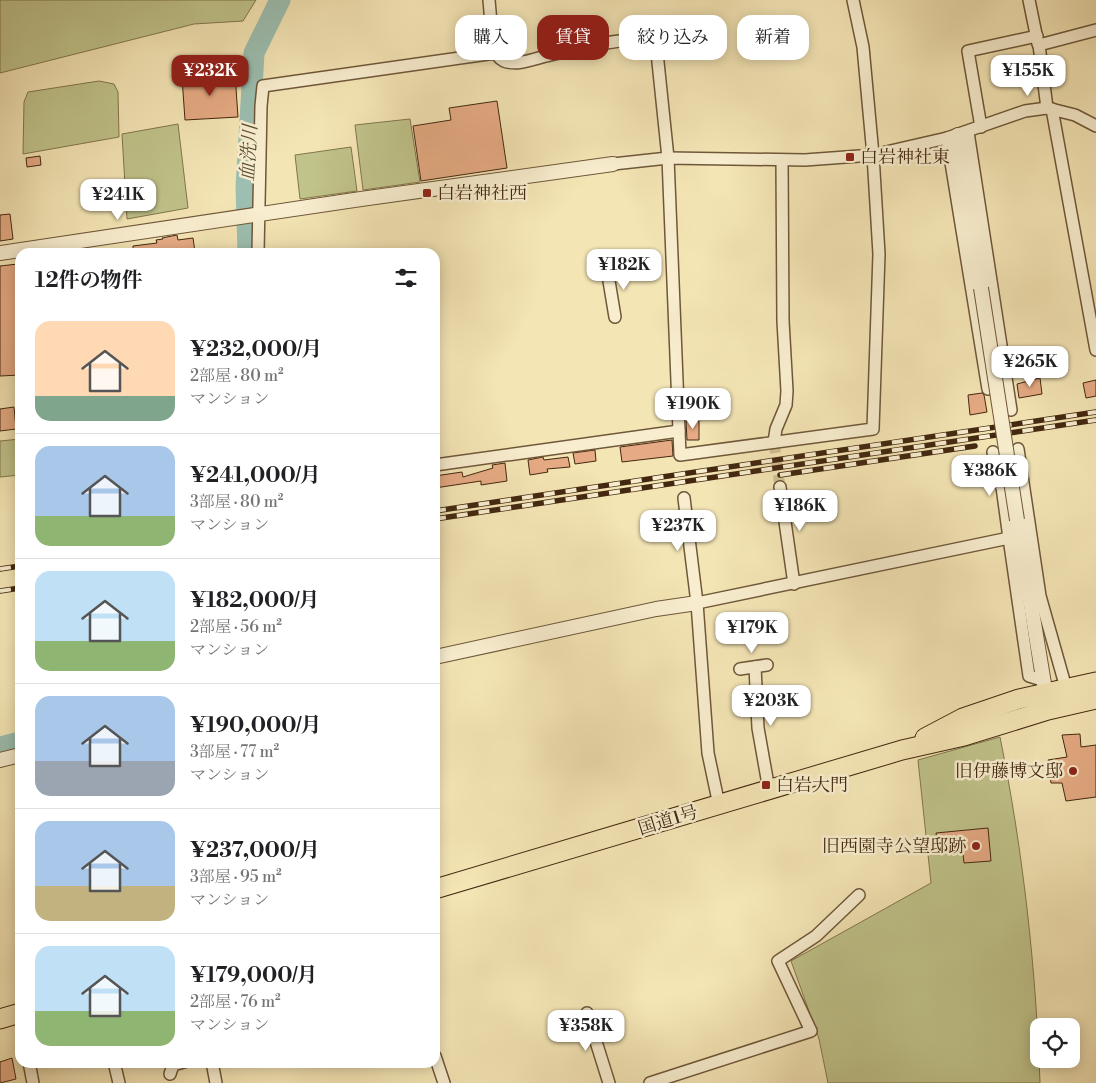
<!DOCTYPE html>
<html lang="ja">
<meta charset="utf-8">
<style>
body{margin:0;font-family:"Libre Bodoni","Noto Serif JP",serif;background:#f2f2f2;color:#202124;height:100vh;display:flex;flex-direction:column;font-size:19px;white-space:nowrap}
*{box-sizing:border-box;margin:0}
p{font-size:16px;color:#757577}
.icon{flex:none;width:28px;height:28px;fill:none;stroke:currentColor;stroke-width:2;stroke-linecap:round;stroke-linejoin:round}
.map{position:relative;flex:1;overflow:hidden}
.drawer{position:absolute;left:15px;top:248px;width:425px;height:820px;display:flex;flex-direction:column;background:#fff;border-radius:15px;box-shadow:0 2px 12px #0003}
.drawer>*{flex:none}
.guide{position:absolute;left:455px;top:15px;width:475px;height:45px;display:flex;gap:10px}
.controls{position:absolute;left:1030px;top:1018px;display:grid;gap:10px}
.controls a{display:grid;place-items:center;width:50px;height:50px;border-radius:10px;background:#fff;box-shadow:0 2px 12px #0003;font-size:25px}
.price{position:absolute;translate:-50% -42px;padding:0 11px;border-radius:10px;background:#fff;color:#222;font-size:16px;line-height:32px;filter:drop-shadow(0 1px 2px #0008)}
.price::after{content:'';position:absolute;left:50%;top:30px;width:15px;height:11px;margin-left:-8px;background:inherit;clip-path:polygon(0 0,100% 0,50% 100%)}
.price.selected{background:#8f2418;color:#fff}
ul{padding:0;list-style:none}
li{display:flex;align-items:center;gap:15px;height:125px;padding:0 20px}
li+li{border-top:1px solid #e0e0e0}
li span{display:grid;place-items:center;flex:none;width:140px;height:100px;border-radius:15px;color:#555}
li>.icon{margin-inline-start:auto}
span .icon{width:60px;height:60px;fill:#fffc;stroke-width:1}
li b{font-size:21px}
h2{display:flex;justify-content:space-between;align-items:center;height:60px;padding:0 20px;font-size:21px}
.pill{padding:0 18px;border-radius:15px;background:#fff;box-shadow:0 2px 12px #0003;font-size:18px;line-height:45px}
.pill.selected{background:#8f2418;color:#fff}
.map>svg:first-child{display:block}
.green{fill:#c0c38a;stroke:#82764d}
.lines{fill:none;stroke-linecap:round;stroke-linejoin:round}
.river{stroke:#9cbfb1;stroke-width:21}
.building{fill:#e6ab84;stroke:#432810}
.minor-tunnel{stroke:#d1bf94;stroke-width:11;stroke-dasharray:11 5.5;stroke-linecap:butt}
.minor-casing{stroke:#6f5739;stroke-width:14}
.tertiary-casing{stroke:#6f5739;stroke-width:16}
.trunk-casing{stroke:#432810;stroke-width:21}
.minor{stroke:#f8eecf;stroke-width:11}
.tertiary{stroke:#f8eecf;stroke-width:14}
.trunk{stroke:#f4e5b5;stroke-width:19}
.rail-casing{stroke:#432810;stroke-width:5.5}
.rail{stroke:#f8eecf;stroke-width:4;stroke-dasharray:11;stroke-linecap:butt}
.tertiary-bridge-casing{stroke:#6f5739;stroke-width:16;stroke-linecap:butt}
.tertiary-bridge{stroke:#f8eecf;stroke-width:14}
.poi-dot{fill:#8f2418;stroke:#f8eecf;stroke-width:2}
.labels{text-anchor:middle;stroke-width:5;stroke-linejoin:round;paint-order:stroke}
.poi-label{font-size:18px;fill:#432810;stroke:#f8eecf;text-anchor:start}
.street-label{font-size:18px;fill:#432810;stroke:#f8eecf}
.water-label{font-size:19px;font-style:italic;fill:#594e38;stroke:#f8eecf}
</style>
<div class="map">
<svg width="1096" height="1083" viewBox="0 0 1096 1083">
<rect width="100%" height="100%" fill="#f4e5b5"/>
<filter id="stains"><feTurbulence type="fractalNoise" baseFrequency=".004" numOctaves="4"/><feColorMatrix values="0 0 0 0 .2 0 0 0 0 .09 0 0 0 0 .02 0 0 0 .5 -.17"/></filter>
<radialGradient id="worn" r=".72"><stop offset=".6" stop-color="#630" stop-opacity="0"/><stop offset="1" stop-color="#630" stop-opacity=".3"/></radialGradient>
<g class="green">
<path d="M 0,0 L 256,0 L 243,21 L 194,24 L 0,73 Z"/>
<path d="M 99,81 L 114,84 L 118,92 L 119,137 L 23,154 L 24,102 L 28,92 Z"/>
<path d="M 410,119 L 420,182 L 363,190 L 355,125 Z"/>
<path d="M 178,124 L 188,208 L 127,219 L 122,134 Z"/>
<path d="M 351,147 L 357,191 L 300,199 L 295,155 Z"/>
<path d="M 20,439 L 20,475 L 0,477 L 0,441 Z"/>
<path d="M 1000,737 C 1023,851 1036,968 1040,1083 L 828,1083 L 819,1039 L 791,961 L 931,883 L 918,760 Z"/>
</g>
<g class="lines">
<g class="river">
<path d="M 248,252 L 246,187 L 254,53 L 280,0"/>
<path d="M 0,747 L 20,742"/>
</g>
</g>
<g class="building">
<path d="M 235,74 L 238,117 L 185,120 L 182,78 Z"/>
<path d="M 497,101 L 507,168 L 421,181 L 413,126 L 451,120 L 449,108 Z"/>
<path d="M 40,156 L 41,165 L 27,167 L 26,158 Z"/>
<path d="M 10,214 L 13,239 L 0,241 L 0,215 Z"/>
<path d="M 177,235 L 178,240 L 193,238 L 195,252 L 133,252 L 133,246 L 157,243 L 156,240 L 163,239 L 162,238 Z"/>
<path d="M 18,264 L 20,277 L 20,375 L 0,376 L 0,266 Z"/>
<path d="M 1040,378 L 1042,394 L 1019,398 L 1017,384 Z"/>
<path d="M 1096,380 L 1096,396 L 1086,398 L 1083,383 Z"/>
<path d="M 982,393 L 984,395 L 987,412 L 970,415 L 968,395 Z"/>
<path d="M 14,407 L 16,429 L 0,431 L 0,409 Z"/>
<path d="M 686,421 L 699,421 L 699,440 L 687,440 Z"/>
<path d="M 672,440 L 673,456 L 622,462 L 620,447 Z"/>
<path d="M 595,450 L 596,461 L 575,464 L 573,453 Z"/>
<path d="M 543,457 L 544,460 L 568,457 L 570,467 L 547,469 L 548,472 L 530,475 L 528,460 Z"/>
<path d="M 505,463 L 507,481 L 481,485 L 481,481 L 435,488 L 435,476 L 462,472 L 463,477 L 493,468 L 492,465 Z"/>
<path d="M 1080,734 L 1081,747 L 1096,745 L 1096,797 L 1066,801 L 1062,783 L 1051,783 L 1048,760 L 1067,757 L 1062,735 Z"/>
<path d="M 988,828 L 991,861 L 964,863 L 962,845 L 938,848 L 936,833 Z"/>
<path d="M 12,1058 L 16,1079 L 0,1083 L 0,1062 Z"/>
</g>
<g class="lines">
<path class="minor-tunnel" d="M 774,442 L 780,487"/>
<g class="minor-casing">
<g id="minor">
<path d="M 489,0 L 493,46 C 495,53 498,58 504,61 C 517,66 534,59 546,56 C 565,52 643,31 656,43 L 668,158 L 680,455 L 873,429 L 879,254 L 873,155 L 863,47 L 853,0"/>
<path d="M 1029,0 L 1038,44"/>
<path d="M 1047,108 L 1039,45 L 1096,30"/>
<path d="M 1052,109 L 1096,350"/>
<path d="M 981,127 L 968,51 L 1037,36"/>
<path d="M 968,132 L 1011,410"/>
<path d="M 947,138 L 988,389"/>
<path d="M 613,164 L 668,158 L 805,160 L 873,155 L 947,138 L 1025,111 L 1047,108 L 1075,115 L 1096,126"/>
<path d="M 258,252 L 261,106 L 263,86 L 495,53"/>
<path d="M 607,269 L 615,317"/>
<path d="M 774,442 L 776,429 L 786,405 L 787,391 L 783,321 L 782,160"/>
<path d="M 1018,449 L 1040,596 L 1066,688"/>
<path d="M 993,452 L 998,482 L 1002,487 L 1009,538"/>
<path d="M 435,465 L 679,431"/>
<path d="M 780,487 L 794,584"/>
<path d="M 684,498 L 697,603 L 708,753 L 719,805"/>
<path d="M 697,603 L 1009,538 L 1029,676 L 1042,680"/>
<path d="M 755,667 L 758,728 L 769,790"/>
<path d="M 740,669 L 767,665"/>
<path d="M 587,1013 L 609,1083"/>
<path d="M 435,1056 L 444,1083"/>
<path d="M 29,1062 L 33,1083"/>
<path d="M 114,1062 L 119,1083"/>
<path d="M 212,1062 L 216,1083"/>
<path d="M 170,1074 L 173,1065 L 184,1062"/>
<path d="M 650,1083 L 811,1031 L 778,961 L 816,936 L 859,895"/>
</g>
</g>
<g class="tertiary-casing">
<g id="tertiary">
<path d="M 958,135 L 981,288"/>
<path d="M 0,253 L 361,199 L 613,164"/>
<path d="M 1017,520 L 1047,702"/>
<path d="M 435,657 L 656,609 L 697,603"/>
<path d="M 0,760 L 20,755"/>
</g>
</g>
<g class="trunk-casing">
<g id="trunk">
<path d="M 925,738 L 963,718 L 1019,699 L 1096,682"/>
<path d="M 435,889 L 902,750 L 964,736 L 1048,710 L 1096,699"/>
<path d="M 0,1019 L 20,1013"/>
</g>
</g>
<use href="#minor" class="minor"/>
<use href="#tertiary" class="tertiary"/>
<use href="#trunk" class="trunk"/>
<g class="rail-casing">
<g id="rail">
<path d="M 780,475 L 975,446"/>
<path d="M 435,511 L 1096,412"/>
<path d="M 435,519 L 1096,420"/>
<path d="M 0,569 L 20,566"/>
<path d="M 0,591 L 20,588"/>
</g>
</g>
<use href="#rail" class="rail"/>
<g class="tertiary-bridge-casing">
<path id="tertiary-bridge" d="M 981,288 L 1017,520"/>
</g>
<use href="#tertiary-bridge" class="tertiary-bridge"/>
</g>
<g class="poi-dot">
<rect x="845" y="152" width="10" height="10" rx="2.5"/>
<rect x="422" y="188" width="10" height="10" rx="2.5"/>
<circle cx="1073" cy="771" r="5"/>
<rect x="761" y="780" width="10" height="10" rx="2.5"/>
<circle cx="976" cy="846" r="5"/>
</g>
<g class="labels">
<g class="poi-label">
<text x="860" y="163">白岩神社東</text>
<text x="437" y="199">白岩神社西</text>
<text x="1063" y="777" text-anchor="end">旧伊藤博文邸</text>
<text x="776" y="791">白岩大門</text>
<text x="966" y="852" text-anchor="end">旧西園寺公望邸跡</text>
</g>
<g class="street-label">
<text transform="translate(668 820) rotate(-17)" y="6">国道1号</text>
</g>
<g class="water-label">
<text transform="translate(248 153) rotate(-87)" y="7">血洗川</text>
</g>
</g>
<rect width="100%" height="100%" filter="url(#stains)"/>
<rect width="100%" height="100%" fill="url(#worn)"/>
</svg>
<div class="controls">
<a><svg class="icon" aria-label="locate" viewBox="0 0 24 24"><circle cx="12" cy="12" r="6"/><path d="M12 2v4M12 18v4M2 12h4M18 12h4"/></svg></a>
</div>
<b class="price selected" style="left:210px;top:97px">¥232K</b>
<b class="price" style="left:1028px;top:97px">¥155K</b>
<b class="price" style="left:118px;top:221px">¥241K</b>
<b class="price" style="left:624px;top:291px">¥182K</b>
<b class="price" style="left:1030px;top:388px">¥265K</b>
<b class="price" style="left:693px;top:430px">¥190K</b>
<b class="price" style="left:990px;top:497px">¥386K</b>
<b class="price" style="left:800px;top:532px">¥186K</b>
<b class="price" style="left:678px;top:552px">¥237K</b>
<b class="price" style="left:752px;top:654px">¥179K</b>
<b class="price" style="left:771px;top:727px">¥203K</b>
<b class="price" style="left:586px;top:1052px">¥358K</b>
<div class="guide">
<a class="pill">購入</a>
<a class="pill selected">賃貸</a>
<a class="pill">絞り込み</a>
<a class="pill">新着</a>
</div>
<section class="drawer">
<h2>12件の物件<svg class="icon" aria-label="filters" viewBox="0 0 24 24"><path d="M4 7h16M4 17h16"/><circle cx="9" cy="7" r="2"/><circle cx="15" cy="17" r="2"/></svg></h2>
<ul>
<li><span style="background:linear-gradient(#ffd9b3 75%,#7fa58c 0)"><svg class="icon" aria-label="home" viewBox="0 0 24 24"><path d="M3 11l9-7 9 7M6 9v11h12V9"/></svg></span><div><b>¥232,000/月</b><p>2部屋 · 80 m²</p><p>マンション</p></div></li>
<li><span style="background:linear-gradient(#a9c7e8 70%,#8fb573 0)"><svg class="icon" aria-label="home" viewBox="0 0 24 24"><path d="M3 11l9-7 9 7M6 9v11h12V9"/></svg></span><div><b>¥241,000/月</b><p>3部屋 · 80 m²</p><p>マンション</p></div></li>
<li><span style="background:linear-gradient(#bfe0f5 70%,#8fb573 0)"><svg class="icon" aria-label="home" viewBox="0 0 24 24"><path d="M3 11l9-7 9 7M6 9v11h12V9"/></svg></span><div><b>¥182,000/月</b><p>2部屋 · 56 m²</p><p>マンション</p></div></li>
<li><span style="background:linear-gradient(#a9c7e8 65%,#9aa5b1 0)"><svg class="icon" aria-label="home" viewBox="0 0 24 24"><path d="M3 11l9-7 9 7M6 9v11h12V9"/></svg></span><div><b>¥190,000/月</b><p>3部屋 · 77 m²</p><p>マンション</p></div></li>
<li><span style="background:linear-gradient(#a9c7e8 65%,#c2b280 0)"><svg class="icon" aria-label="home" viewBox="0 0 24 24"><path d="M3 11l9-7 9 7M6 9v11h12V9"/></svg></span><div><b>¥237,000/月</b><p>3部屋 · 95 m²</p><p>マンション</p></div></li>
<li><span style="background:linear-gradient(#bfe0f5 65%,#8fb573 0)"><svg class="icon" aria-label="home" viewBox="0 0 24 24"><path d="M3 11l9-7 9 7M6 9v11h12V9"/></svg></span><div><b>¥179,000/月</b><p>2部屋 · 76 m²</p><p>マンション</p></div></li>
</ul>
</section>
</div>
